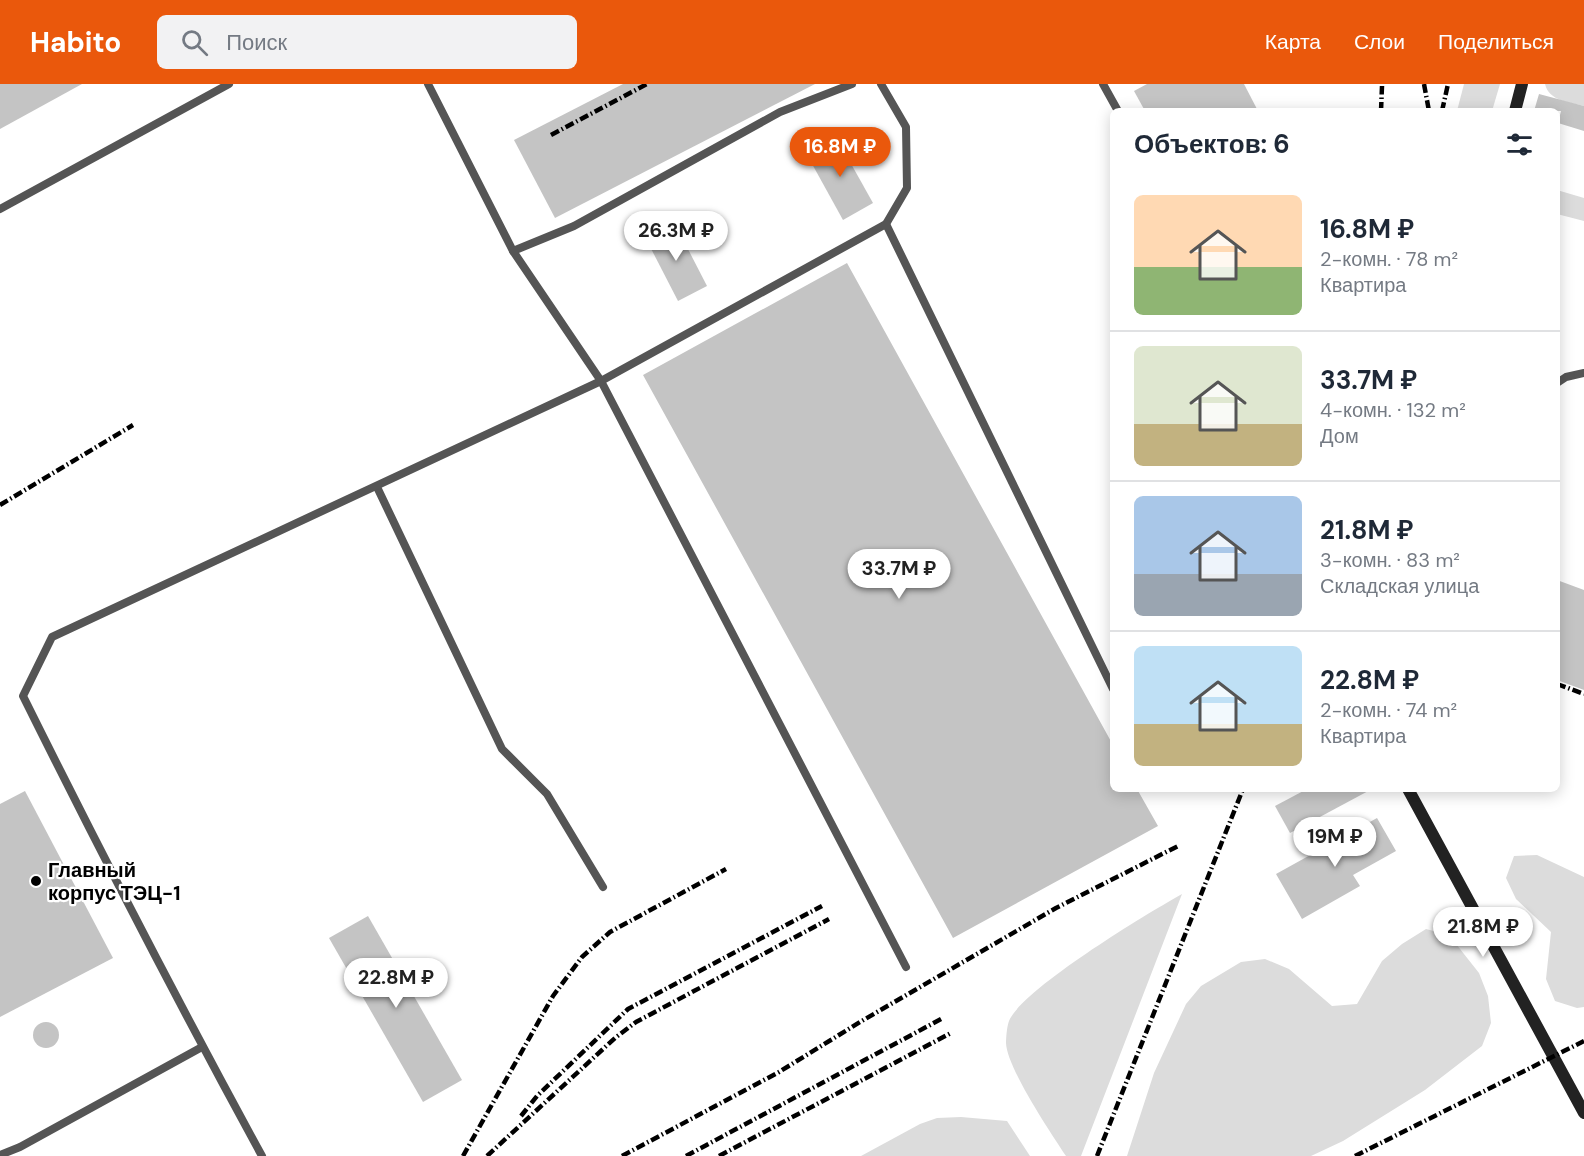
<!DOCTYPE html>
<html lang="ru">
<meta charset="utf-8">
<style>
body{margin:0;font-family:"DM Sans",sans-serif;background:#f2f2f3;color:#1f2937;height:100vh;display:flex;flex-direction:column;font-size:22px;white-space:nowrap}
*{box-sizing:border-box;margin:0}
p{font-size:20px;color:#747a83}
.icon{flex:none;width:33px;height:33px;fill:none;stroke:currentColor;stroke-width:2;stroke-linecap:round;stroke-linejoin:round}
.map{position:relative;flex:1;overflow:hidden}
.sheet{position:absolute;left:1110px;top:24px;width:450px;height:684px;display:flex;flex-direction:column;background:#fff;border-radius:9px;box-shadow:0 3px 15px #0003}
.sheet>*{flex:none}
.price{position:absolute;translate:-50% -51px;padding:0 14px;border-radius:21px;background:#fff;color:#222;font-size:20px;line-height:39px;filter:drop-shadow(0 2px 3px #0008)}
.price::after{content:'';position:absolute;left:50%;top:36px;width:18px;height:14px;margin-left:-9px;background:inherit;clip-path:polygon(0 0,100% 0,50% 100%)}
.price.on{background:#ea580c;color:#fff}
ul{padding:0;list-style:none}
li{display:flex;align-items:center;gap:18px;height:150px;padding:0 24px}
li+li{border-top:2px solid #e0e1e3}
li span{display:grid;place-items:center;flex:none;width:168px;height:120px;border-radius:9px;color:#555}
li>.icon{margin-inline-start:auto}
span .icon{width:72px;height:72px;fill:#fffc;stroke-width:1}
li b{font-size:26px}
h2{display:flex;justify-content:space-between;align-items:center;height:72px;padding:0 24px;font-size:26px}
header{display:flex;align-items:center;gap:36px;box-sizing:border-box;height:84px;padding:0 30px;background:#ea580c;color:#fff}
header strong{font-size:28px}
nav{display:flex;gap:33px;margin-inline-start:auto;font-size:21px}
.search{width:420px;height:54px;background:#f2f2f3;display:flex;align-items:center;gap:15px;box-sizing:border-box;padding:0 21px;border-radius:9px;color:#747a83;font-size:22px}
.map>svg:first-child{display:block}
.green{fill:#dcdcdc}
.building{fill:#c4c4c4}
.lines{fill:none;stroke-linecap:round;stroke-linejoin:round}
.lane{stroke:#555;stroke-width:8}
.secondary{stroke:#222;stroke-width:12}
.rail{stroke:#000;stroke-width:4.5;stroke-dasharray:9 3 1.5 3;stroke-linecap:butt}
.poi-dot{fill:#000;stroke:#fff;stroke-width:2}
.labels{text-anchor:middle;stroke-width:4.5;stroke-linejoin:round;paint-order:stroke}
.poi-label{font-size:20px;font-weight:bold;fill:#000;stroke:#fff;text-anchor:start}
</style>
<header>
<strong>Habito</strong>
<div class="search"><svg class="icon" aria-label="search" viewBox="0 0 24 24"><circle cx="10" cy="10" r="6"/><path d="M15 15l6 6"/></svg>Поиск</div>
<nav><a>Карта</a><a>Слои</a><a>Поделиться</a></nav>
</header>
<div class="map">
<svg width="1584" height="1072" viewBox="0 0 1584 1072">
<rect width="100%" height="100%" fill="#fff"/>
<g class="green">
<path d="M 1464,0 L 1500,0 L 1492,27 L 1457,27 Z"/>
<path d="M 1545,0 L 1584,0 L 1584,22 C 1569,18 1549,17 1545,0 Z"/>
<path d="M 1557,106 L 1584,114 L 1584,137 L 1557,130 Z"/>
<path d="M 1537,771 L 1584,793 L 1584,923 L 1577,924 L 1555,917 L 1546,895 L 1551,848 L 1516,815 L 1506,794 L 1514,772 Z"/>
<path d="M 1182,810 L 1081,1072 L 1066,1072 C 1051,1049 1007,984 1006,959 C 1006,953 1007,942 1009,937 C 1022,905 1148,829 1182,810 Z"/>
<path d="M 1426,845 L 1449,851 L 1479,889 L 1488,912 L 1491,939 L 1482,962 L 1425,1006 L 1343,1057 L 1311,1072 L 1127,1072 L 1154,989 L 1186,920 L 1201,902 L 1241,878 L 1265,875 L 1289,885 L 1332,922 L 1357,920 L 1382,877 L 1402,860 Z"/>
<path d="M 961,1033 L 1007,1037 L 1030,1072 L 861,1072 L 920,1040 L 937,1034 Z"/>
</g>
<g class="building">
<path d="M 0,0 L 82,0 L 0,45 Z"/>
<path d="M 623,0 L 815,0 L 555,134 L 514,56 Z"/>
<path d="M 1147,0 L 1244,0 L 1258,27 L 1145,27 L 1134,7 Z"/>
<path d="M 1539,10 L 1584,22 L 1584,47 L 1558,39 L 1561,27 L 1534,27 Z"/>
<path d="M 836,53 L 873,119 L 843,136 L 806,69 Z"/>
<path d="M 674,138 L 707,202 L 678,217 L 645,153 Z"/>
<path d="M 847,179 L 1113,661 L 1113,705 L 1137,705 L 1158,742 L 953,854 L 643,291 Z"/>
<path d="M 1557,496 L 1584,506 L 1584,606 L 1557,596 Z"/>
<path d="M 1307,705 L 1372,705 L 1290,749 L 1275,722 Z"/>
<path d="M 25,707 L 113,874 L 0,933 L 0,720 Z"/>
<path d="M 1377,734 L 1396,767 L 1353,791 L 1360,802 L 1302,835 L 1276,790 Z"/>
<path d="M 368,832 L 462,996 L 423,1018 L 329,854 Z"/>
<circle cx="46" cy="951" r="13"/>
</g>
<g class="lines">
<g class="lane">
<path d="M 428,0 L 513,167 L 601,297 L 906,883"/>
<path d="M 881,0 L 906,43 L 907,104 L 886,140"/>
<path d="M 1103,0 L 1118,27"/>
<path d="M 0,125 L 229,0"/>
<path d="M 513,167 L 574,142 L 780,28 L 852,0"/>
<path d="M 1557,299 L 1566,293 L 1584,289"/>
<path d="M 377,403 L 502,665 L 547,710 L 603,803"/>
<path d="M 0,1071 L 20,1063 L 202,963"/>
<path d="M 262,1072 C 179,920 100,767 23,612 L 52,553 L 601,297 L 886,140 L 1113,605"/>
</g>
<g class="secondary">
<path d="M 1515,27 L 1522,0"/>
<path d="M 1408,705 L 1584,1029"/>
</g>
<g class="rail">
<path d="M 1424,0 L 1429,27"/>
<path d="M 1381,27 L 1382,2"/>
<path d="M 1442,27 L 1448,0"/>
<path d="M 551,51 L 647,0"/>
<path d="M 0,421 L 133,341"/>
<path d="M 1557,600 L 1584,610"/>
<path d="M 521,1032 L 537,1012 L 628,925 L 822,822"/>
<path d="M 463,1072 L 553,912 L 582,873 L 610,848 L 726,785"/>
<path d="M 487,1072 L 615,954 L 636,938 L 829,835"/>
<path d="M 622,1072 L 779,988 L 860,938 L 1056,824 L 1178,762"/>
<path d="M 686,1072 L 943,934"/>
<path d="M 719,1072 L 951,949"/>
<path d="M 1097,1072 L 1243,705"/>
<path d="M 1355,1072 L 1584,957"/>
</g>
</g>
<circle class="poi-dot" cx="36" cy="797" r="6"/>
<g class="labels">
<g class="poi-label">
<text x="48" y="793">Главный<tspan x="48" dy="23">корпус ТЭЦ-1</tspan></text>
</g>
</g>
</svg>
<b class="price on" style="left:840px;top:94px">16.8M ₽</b>
<b class="price" style="left:676px;top:178px">26.3M ₽</b>
<b class="price" style="left:899px;top:516px">33.7M ₽</b>
<b class="price" style="left:1335px;top:784px">19M ₽</b>
<b class="price" style="left:1483px;top:874px">21.8M ₽</b>
<b class="price" style="left:396px;top:925px">22.8M ₽</b>
<section class="sheet">
<h2>Объектов: 6<svg class="icon" aria-label="filters" viewBox="0 0 24 24"><path d="M4 7h16M4 17h16"/><circle cx="9" cy="7" r="2"/><circle cx="15" cy="17" r="2"/></svg></h2>
<ul>
<li><span style="background:linear-gradient(#ffd9b3 60%,#8fb573 0)"><svg class="icon" aria-label="home" viewBox="0 0 24 24"><path d="M3 11l9-7 9 7M6 9v11h12V9"/></svg></span><div><b>16.8M ₽</b><p>2-комн. · 78 m²</p><p>Квартира</p></div></li>
<li><span style="background:linear-gradient(#dfe7d0 65%,#c2b280 0)"><svg class="icon" aria-label="home" viewBox="0 0 24 24"><path d="M3 11l9-7 9 7M6 9v11h12V9"/></svg></span><div><b>33.7M ₽</b><p>4-комн. · 132 m²</p><p>Дом</p></div></li>
<li><span style="background:linear-gradient(#a9c7e8 65%,#9aa5b1 0)"><svg class="icon" aria-label="home" viewBox="0 0 24 24"><path d="M3 11l9-7 9 7M6 9v11h12V9"/></svg></span><div><b>21.8M ₽</b><p>3-комн. · 83 m²</p><p>Складская улица</p></div></li>
<li><span style="background:linear-gradient(#bfe0f5 65%,#c2b280 0)"><svg class="icon" aria-label="home" viewBox="0 0 24 24"><path d="M3 11l9-7 9 7M6 9v11h12V9"/></svg></span><div><b>22.8M ₽</b><p>2-комн. · 74 m²</p><p>Квартира</p></div></li>
</ul>
</section>
</div>
